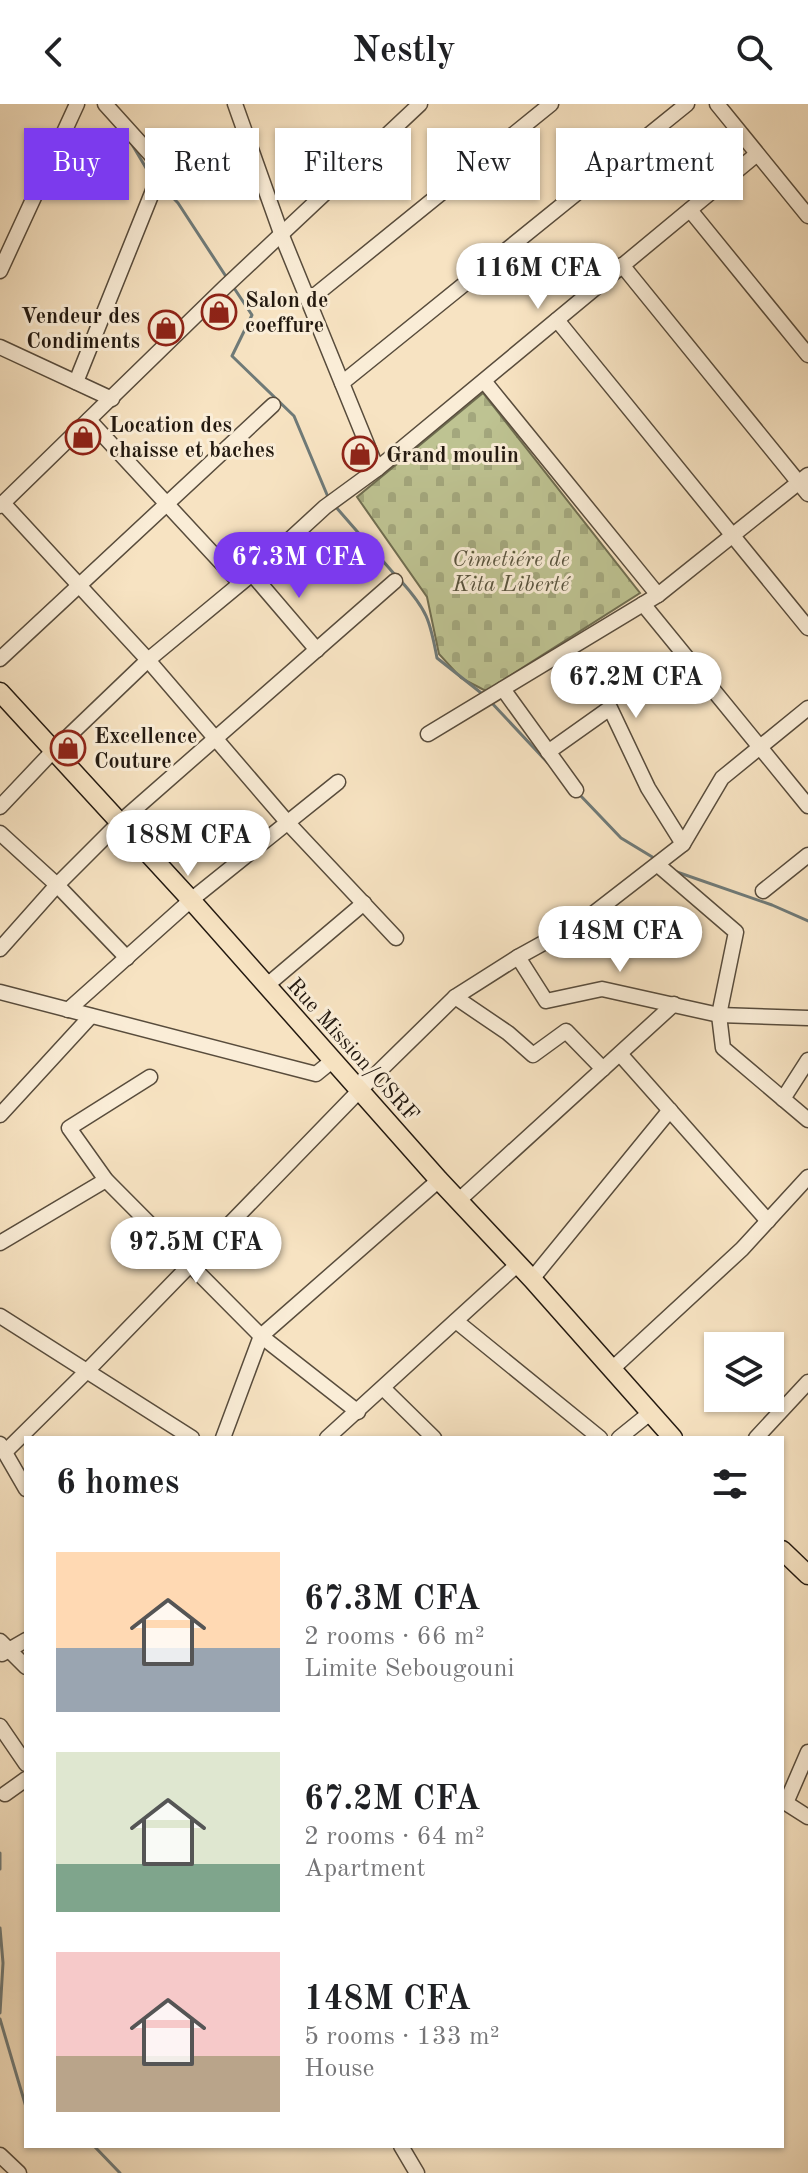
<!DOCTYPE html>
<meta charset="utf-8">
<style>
body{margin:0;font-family:"Old Standard TT",serif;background:#f2f2f2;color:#202124;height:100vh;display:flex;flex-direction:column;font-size:30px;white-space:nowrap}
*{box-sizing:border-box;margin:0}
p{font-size:26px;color:#757577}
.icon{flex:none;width:44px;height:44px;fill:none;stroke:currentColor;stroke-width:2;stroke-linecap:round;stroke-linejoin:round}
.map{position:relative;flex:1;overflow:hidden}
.panel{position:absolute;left:24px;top:1332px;width:760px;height:712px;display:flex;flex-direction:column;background:#fff;border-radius:0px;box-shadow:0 2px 6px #0004}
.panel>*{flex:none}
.guide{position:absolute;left:24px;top:24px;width:760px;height:72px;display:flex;gap:16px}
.buttons{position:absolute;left:704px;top:1228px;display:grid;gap:16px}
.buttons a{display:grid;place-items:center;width:80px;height:80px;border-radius:0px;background:#fff;box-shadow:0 2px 6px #0004;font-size:40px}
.price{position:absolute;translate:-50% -68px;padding:0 18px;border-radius:28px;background:#fff;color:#222;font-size:26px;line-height:52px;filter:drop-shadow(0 2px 4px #0008)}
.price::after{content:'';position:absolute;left:50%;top:48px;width:24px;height:18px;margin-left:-12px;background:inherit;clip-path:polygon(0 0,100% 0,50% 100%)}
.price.on{background:#7c3aed;color:#fff}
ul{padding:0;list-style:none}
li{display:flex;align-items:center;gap:24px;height:200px;padding:0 32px}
li span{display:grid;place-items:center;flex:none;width:224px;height:160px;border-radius:0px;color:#555}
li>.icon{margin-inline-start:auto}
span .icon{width:96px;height:96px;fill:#fffc;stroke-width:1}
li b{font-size:34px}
h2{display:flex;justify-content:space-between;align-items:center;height:96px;padding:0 32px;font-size:34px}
.tag{padding:0 28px;border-radius:0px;background:#fff;box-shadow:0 2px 6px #0004;font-size:28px;line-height:72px}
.tag.on{background:#7c3aed;color:#fff}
header{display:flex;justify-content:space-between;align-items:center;height:104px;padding:0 32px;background:#fff;font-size:36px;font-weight:600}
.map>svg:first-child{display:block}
.cemetery{fill:url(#cemetery-stones);stroke:#706e51;stroke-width:2}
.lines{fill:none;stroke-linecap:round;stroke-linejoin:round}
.stream{stroke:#6f7a78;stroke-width:3}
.minor-casing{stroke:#584c3c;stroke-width:17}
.major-casing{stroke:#231910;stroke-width:21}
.minor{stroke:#faedd7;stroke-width:14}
.major{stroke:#f7e3c2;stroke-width:18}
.labels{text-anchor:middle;stroke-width:6;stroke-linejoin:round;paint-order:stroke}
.poi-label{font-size:22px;font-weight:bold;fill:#231910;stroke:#faedd7;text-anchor:start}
.park-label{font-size:22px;font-style:italic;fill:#59543e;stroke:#faedd7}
.street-label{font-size:22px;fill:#231910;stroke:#faedd7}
</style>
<header><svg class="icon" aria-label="back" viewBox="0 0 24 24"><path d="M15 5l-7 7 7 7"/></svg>Nestly<svg class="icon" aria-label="search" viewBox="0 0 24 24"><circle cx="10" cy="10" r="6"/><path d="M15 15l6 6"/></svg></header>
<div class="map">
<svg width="808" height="2069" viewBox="0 0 808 2069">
<defs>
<pattern id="cemetery-stones" width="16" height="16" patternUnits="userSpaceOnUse" patternTransform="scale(2)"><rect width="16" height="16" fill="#bec392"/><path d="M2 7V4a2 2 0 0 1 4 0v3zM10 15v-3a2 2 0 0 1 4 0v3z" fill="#a3a77d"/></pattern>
</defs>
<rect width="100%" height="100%" fill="#f7e3c2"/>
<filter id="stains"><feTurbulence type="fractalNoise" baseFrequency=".0025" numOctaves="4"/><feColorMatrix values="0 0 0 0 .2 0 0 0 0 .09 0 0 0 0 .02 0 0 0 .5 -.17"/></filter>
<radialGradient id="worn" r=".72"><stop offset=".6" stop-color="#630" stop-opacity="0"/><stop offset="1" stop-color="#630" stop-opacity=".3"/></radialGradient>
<path class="cemetery" d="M 483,289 L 640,489 L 486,587 L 461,574 L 439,550 L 427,493 L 357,393 Z"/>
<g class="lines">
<g class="stream">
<path d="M 130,37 L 149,69 L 178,99 L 227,174"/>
<path d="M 234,184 L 252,211 L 232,252 L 294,312 L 328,393"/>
<path d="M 335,402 L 396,472"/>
<path d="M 401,477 C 427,506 430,516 437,554 L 485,592"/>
<path d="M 490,597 L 548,659"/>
<path d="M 579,690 L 621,734 L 654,754"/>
<path d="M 674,767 L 772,801 L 808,817"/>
<path d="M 0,1749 L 0,1765"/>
<path d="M 0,1824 L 3,1859 L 0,1909"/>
<path d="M 0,1915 L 26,2003"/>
<path d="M 94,2042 L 120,2069"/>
</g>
<g class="minor-casing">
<g id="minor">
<path d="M 105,0 L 161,62"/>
<path d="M 235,0 L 282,132 L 377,365"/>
<path d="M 717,0 L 808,112"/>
<path d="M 690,106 L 808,251"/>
<path d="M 622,161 L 808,390"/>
<path d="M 0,167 L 77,0"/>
<path d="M 308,197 L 551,0"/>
<path d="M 557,216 L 808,524"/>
<path d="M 0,243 L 112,295"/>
<path d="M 484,277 L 658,491"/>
<path d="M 76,278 L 154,84"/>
<path d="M 342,279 L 687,0"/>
<path d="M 89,316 L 240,479"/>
<path d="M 3,399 L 148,556 L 288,719 L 396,834"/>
<path d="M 0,402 L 225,183 L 420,0"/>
<path d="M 252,470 L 317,546"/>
<path d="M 643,500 L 808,702"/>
<path d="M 0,555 L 273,301"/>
<path d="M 503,585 L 576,686"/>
<path d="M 428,630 L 658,491 L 808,371"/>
<path d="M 548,648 L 610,604 L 648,684 L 683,740"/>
<path d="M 0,703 L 53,647 L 148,556 L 252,470 L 325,403 L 377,365 L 757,50"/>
<path d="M 0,729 L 57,781 L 127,854"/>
<path d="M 658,761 L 736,828 L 719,911 L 723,944 L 808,1016"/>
<path d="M 763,787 L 808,751"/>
<path d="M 0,845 L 57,781 L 119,719 L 395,477"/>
<path d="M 518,853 L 546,897 L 602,885 L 719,911 L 808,914"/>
<path d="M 266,882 L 364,799"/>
<path d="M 0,888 L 316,970 L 332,957"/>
<path d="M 455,893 L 508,929 L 533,951 L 566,927 L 603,965"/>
<path d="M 68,906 L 191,796 L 338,678"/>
<path d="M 620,950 L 768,1117"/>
<path d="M 150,973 L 69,1024 L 106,1076 L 261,1232 L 358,1308"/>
<path d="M 783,995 L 808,956"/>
<path d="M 0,1011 L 91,912"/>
<path d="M 458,1097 L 674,900"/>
<path d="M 0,1139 L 106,1076"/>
<path d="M 532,1175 L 670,1006"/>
<path d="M 0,1212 L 192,1334"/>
<path d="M 456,1217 L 600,1334"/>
<path d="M 612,1265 L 742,1145 L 808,1073"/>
<path d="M 383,1284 L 434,1334"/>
<path d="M 223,1334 L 261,1232 L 439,1076"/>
<path d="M 327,1334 L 518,1160"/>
<path d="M 619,1334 L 650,1309"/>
<path d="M 756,1334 L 808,1278"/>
<path d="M 0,1340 L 26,1385"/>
<path d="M 5,1348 L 87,1267 L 359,987 L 455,893 L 518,853 L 585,816 L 683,740 L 722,674 L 808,604"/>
<path d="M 0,1537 L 26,1563"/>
<path d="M 2,1550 L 26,1536"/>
<path d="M 0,1622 L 26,1660"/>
<path d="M 808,1648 L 786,1699 L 808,1713"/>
<path d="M 5,1690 L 26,1675"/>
<path d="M 401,2042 L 417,2069"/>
<path d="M 0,2051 L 19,2069"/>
</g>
</g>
<g class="major-casing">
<g id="major">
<path d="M 0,588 L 191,796 L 439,1076 L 532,1175 L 673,1334"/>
<path d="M 782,1446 L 808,1471"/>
</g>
</g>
<use href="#minor" class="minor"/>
<use href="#major" class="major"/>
</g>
<defs>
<g id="shop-ring" transform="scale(1.8)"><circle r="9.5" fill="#faedd7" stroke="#8f2418" stroke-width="1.5"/><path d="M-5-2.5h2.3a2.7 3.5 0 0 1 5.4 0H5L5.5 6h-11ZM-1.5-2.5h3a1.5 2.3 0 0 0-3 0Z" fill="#8f2418"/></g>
</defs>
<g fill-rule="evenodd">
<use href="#shop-ring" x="219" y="208"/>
<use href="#shop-ring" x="166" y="224"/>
<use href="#shop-ring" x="83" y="333"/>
<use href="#shop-ring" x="360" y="350"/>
<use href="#shop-ring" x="68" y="644"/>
</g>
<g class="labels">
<g class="poi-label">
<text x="245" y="203">Salon de<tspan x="245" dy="25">coeffure</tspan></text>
<text x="140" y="219" text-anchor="end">Vendeur des<tspan x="140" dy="25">Condiments</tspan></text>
<text x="109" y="328">Location des<tspan x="109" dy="25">chaisse et baches</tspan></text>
<text x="386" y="358">Grand moulin</text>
<text x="94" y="639">Excellence<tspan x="94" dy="25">Couture</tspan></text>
</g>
<g class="park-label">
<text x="511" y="462">Cimetiére de<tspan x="511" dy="25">Kita Liberté</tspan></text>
</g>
<g class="street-label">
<text transform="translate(354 945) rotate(48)" y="8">Rue Mission/CSRF</text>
</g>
</g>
<rect width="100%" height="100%" filter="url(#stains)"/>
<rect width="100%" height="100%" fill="url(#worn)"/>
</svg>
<div class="buttons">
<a><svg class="icon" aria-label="layers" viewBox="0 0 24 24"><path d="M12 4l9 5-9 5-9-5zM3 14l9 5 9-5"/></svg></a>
</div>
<b class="price" style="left:538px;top:207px">116M CFA</b>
<b class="price on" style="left:299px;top:496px">67.3M CFA</b>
<b class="price" style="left:636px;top:616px">67.2M CFA</b>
<b class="price" style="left:188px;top:774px">188M CFA</b>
<b class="price" style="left:620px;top:870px">148M CFA</b>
<b class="price" style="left:196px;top:1181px">97.5M CFA</b>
<div class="guide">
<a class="tag on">Buy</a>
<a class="tag">Rent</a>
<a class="tag">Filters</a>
<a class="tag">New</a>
<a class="tag">Apartment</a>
</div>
<section class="panel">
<h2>6 homes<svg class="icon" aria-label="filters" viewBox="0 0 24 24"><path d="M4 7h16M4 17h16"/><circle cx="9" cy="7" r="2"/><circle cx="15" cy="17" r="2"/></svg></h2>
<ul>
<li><span style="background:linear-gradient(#ffd9b3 60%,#9aa5b1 0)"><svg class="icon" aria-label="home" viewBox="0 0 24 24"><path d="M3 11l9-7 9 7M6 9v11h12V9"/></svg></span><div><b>67.3M CFA</b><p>2 rooms · 66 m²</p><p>Limite Sebougouni</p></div></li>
<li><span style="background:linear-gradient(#dfe7d0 70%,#7fa58c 0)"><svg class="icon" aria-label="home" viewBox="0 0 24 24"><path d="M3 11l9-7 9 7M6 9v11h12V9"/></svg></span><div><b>67.2M CFA</b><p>2 rooms · 64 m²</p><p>Apartment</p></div></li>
<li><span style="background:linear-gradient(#f6c9c9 65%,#b9a48a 0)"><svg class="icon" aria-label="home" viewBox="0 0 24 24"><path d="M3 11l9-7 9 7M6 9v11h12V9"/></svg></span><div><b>148M CFA</b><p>5 rooms · 133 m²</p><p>House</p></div></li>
</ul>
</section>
</div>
